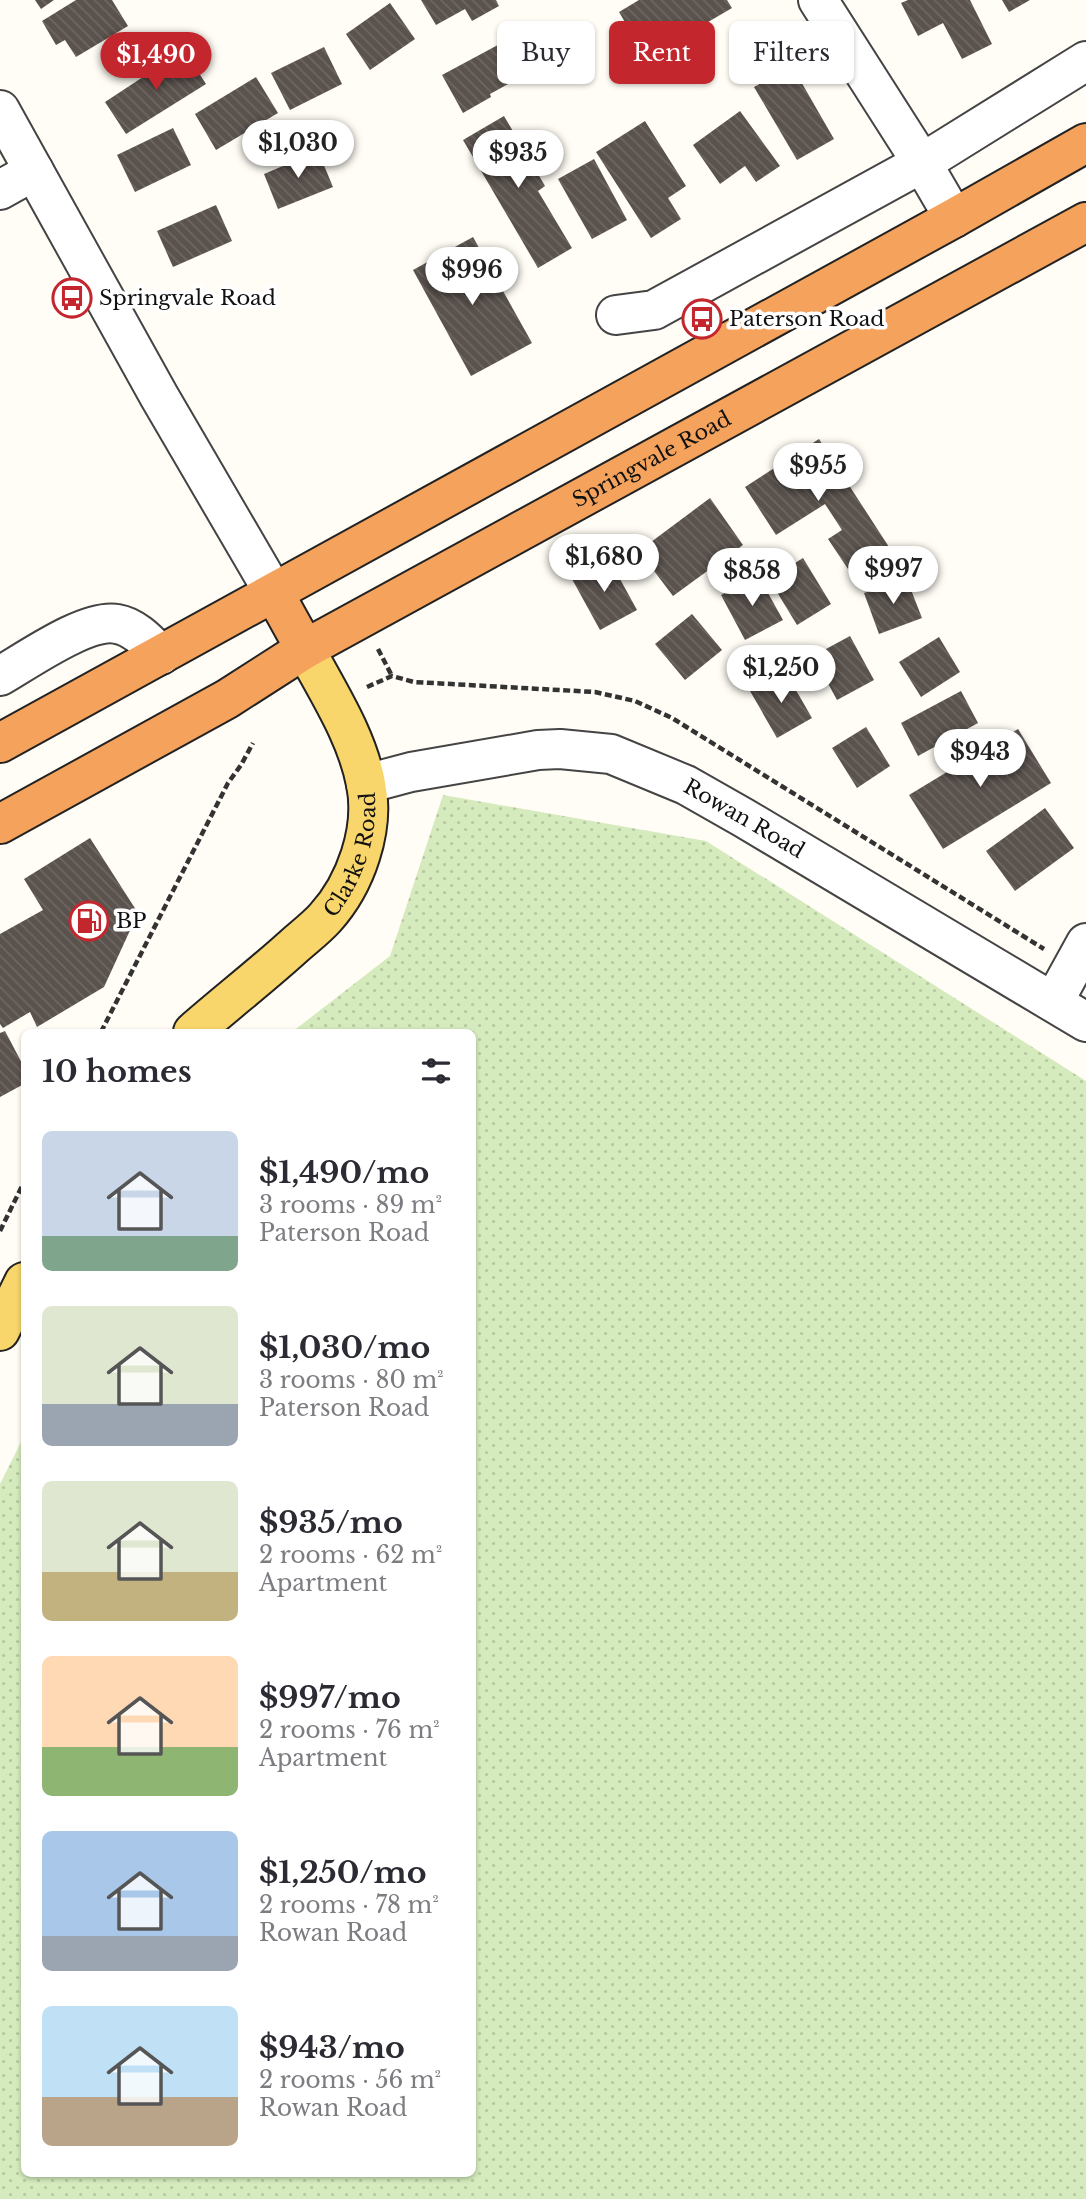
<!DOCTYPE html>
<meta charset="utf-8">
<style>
body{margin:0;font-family:"Libre Baskerville",serif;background:#f2f2f3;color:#2b2b33;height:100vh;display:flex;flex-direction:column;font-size:26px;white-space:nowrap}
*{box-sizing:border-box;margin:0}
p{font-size:23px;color:#7c7c81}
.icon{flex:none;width:38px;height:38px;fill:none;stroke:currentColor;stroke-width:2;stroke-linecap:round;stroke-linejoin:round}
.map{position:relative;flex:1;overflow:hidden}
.details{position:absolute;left:21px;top:1029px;width:455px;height:1148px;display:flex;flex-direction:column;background:#fff;border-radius:10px;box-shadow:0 2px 5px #0004}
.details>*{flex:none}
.guide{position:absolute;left:497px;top:21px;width:483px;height:63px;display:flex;gap:14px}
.price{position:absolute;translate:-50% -60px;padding:0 16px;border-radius:24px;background:#fff;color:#222;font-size:23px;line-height:46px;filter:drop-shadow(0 2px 4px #0008)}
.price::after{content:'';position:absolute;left:50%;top:42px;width:21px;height:16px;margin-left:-10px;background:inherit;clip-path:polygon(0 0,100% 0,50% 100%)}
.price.active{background:#c4262e;color:#fff}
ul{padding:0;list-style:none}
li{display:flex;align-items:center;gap:21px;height:175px;padding:0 21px}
li span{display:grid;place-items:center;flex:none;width:196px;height:140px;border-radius:10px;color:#555}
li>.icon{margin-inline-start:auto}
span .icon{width:84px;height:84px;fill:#fffc;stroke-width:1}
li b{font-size:30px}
h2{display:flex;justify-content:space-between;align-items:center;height:84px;padding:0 21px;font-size:30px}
.chip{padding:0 24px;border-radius:10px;background:#fff;box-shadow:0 2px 5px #0004;font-size:24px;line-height:63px}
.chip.active{background:#c4262e;color:#fff}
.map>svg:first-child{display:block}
.grass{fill:url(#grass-dots)}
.building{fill:url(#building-back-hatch)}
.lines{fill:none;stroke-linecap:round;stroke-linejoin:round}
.minor-casing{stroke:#444;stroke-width:42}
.major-casing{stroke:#222;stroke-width:42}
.highway-casing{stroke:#222;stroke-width:42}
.path{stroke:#333;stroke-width:4.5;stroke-dasharray:7 3.5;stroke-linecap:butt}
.minor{stroke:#fff;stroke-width:38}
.major{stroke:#f9d66b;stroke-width:38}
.highway{stroke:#f5a25d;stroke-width:38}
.labels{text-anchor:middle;stroke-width:7;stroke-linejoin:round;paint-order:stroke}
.poi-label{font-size:21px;fill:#111;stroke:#fff;text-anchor:start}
.street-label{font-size:21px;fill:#111;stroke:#fff}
</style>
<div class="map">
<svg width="1086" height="2199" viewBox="0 0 1086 2199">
<defs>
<pattern id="grass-dots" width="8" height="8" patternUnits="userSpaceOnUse" patternTransform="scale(1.75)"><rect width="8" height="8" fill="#d5ebbd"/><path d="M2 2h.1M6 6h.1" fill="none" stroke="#b6c8a1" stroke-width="1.8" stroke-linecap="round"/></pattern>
<pattern id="building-back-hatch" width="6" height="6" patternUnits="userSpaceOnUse" patternTransform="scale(1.75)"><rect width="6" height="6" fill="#5a524d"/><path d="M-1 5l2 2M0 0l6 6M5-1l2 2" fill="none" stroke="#6d6662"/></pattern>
</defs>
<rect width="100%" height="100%" fill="#fffdf5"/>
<path class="grass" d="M 443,795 L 706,841 L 1086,1081 L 1086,2199 L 0,2199 L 0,1484 L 24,1436 L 24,2174 L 472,2174 L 472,1032 L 292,1032 L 390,956 Z"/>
<g class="building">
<path d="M 35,0 L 54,0 L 41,9 Z"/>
<path d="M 76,0 L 112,0 L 128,26 L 76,57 L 65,40 L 56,45 L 42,21 Z"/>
<path d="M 421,0 L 496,0 L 499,6 L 472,21 L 465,9 L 436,25 Z"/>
<path d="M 639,0 L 727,0 L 732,8 L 703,25 L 712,38 L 669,63 L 655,39 L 640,48 L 619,12 Z"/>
<path d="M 908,0 L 970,0 L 992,44 L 962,59 L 943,23 L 918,36 L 901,3 Z"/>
<path d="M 1002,0 L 1030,0 L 1009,12 Z"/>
<path d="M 390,3 L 415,39 L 370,70 L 346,34 Z"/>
<path d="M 509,39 L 528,73 L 490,94 L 491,97 L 463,113 L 442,75 Z"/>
<path d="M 324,47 L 342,84 L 290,110 L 271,73 Z"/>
<path d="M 184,50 L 206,84 L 126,134 L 105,102 Z"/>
<path d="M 792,66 L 834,139 L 797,160 L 754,87 Z"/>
<path d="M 256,77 L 278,113 L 216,150 L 195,114 Z"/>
<path d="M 740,111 L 780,166 L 756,182 L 745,166 L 720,184 L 693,145 Z"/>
<path d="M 504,116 L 545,186 L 538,191 L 572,248 L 538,268 L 463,140 Z"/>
<path d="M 645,121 L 686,186 L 668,198 L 681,219 L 651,238 L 596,152 Z"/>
<path d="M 173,128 L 191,165 L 135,192 L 117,155 Z"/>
<path d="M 318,151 L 333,187 L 278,209 L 264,174 Z"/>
<path d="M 594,159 L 627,220 L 592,239 L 558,179 Z"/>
<path d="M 216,205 L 232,241 L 173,267 L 157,231 Z"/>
<path d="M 473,237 L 532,343 L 471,376 L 413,270 Z"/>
<path d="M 819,439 L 889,547 L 850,572 L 828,539 L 842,530 L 825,504 L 776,535 L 745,487 Z"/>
<path d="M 710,498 L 743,545 L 673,596 L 639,551 Z"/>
<path d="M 803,558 L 831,604 L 797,625 L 769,579 Z"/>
<path d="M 609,559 L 637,610 L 600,630 L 572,579 Z"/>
<path d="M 758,575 L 783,620 L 745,640 L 721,595 Z"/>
<path d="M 906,577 L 922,618 L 879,634 L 864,593 Z"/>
<path d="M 692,614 L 722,650 L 685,680 L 655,644 Z"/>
<path d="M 850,636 L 874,680 L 837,700 L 813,656 Z"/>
<path d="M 939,637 L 960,672 L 921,697 L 899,662 Z"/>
<path d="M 785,671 L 812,718 L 777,738 L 750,691 Z"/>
<path d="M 961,691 L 978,723 L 918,756 L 901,723 Z"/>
<path d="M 866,727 L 890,766 L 857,788 L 832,748 Z"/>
<path d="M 1018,729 L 1051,783 L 943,849 L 909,795 Z"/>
<path d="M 1045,808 L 1074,848 L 1015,891 L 986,851 Z"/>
<path d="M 90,838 L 138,913 L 104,987 L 37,1027 L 30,1012 L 3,1028 L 0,1024 L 0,934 L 43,910 L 24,879 Z"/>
<path d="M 5,1031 L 24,1067 L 24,1084 L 0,1097 L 0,1033 Z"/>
</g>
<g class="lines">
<g class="minor-casing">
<g id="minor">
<path d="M 818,0 L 922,163 L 954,218"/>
<path d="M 0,110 L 159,396 L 274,593"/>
<path d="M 0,190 L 34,171"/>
<path d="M 616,315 L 654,310 L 922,163 L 1086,61"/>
<path d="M 0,676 C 28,660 87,618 117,624 C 135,627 149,643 161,655"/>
<path id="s1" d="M 366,784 L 411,772 L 538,750 L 560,749 L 611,754 L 686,785 L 744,818 L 1086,1022"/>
<path d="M 1054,1001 L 1086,943"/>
</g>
</g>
<g class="major-casing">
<g id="major">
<path id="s2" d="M 193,1032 C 226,1003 261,976 294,946 C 304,937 316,928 325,918 C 356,884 375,829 366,784 C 357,736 328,692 305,649"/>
<path d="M 0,1331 L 24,1282"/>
</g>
</g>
<g class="highway-casing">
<g id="highway">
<path d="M 274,593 L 305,649"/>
<path d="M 0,743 L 954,218 L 1086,143"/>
<path id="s3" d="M 0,824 L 227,699 L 305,649 L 1086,222"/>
</g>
</g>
<g class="path">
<path d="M 378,649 L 392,676"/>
<path d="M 367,687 L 392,676 L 414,682 L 595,692 L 635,701 L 672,718 L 1044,949"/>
<path d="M 101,1032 L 228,783 L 241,765 L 253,743"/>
<path d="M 0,1231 L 24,1182"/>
</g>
<use href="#minor" class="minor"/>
<use href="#major" class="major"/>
<use href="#highway" class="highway"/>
</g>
<defs>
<g id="bus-ring" transform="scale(2.0125)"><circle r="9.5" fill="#fff" stroke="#c4262e" stroke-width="1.5"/><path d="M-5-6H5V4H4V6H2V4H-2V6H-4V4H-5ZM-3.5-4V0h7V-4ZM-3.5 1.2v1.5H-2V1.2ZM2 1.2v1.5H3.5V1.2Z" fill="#c4262e"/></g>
<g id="fuel-ring" transform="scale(2.0125)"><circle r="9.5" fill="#fff" stroke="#c4262e" stroke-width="1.5"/><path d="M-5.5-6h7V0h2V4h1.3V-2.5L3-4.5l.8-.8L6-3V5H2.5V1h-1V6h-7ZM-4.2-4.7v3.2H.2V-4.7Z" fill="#c4262e"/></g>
</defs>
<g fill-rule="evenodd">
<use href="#bus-ring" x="72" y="298"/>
<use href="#bus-ring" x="702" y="319"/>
<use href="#fuel-ring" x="89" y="921"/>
</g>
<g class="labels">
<g class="poi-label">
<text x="99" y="305">Springvale Road</text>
<text x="729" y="326">Paterson Road</text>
<text x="116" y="928">BP</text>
</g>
<g class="street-label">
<text dy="7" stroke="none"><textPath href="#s3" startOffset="747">Springvale Road</textPath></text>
<text dy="7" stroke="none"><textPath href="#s1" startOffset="397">Rowan Road</textPath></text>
<text dy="7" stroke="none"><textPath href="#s2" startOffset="245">Clarke Road</textPath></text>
</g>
</g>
</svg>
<b class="price active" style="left:156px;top:92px">$1,490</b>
<b class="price" style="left:298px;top:180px">$1,030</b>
<b class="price" style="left:518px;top:190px">$935</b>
<b class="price" style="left:472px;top:307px">$996</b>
<b class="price" style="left:818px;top:503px">$955</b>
<b class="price" style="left:604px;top:594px">$1,680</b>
<b class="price" style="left:893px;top:606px">$997</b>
<b class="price" style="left:752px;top:608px">$858</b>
<b class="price" style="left:781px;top:705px">$1,250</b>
<b class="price" style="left:980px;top:789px">$943</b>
<div class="guide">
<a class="chip">Buy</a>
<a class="chip active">Rent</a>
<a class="chip">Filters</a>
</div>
<section class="details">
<h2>10 homes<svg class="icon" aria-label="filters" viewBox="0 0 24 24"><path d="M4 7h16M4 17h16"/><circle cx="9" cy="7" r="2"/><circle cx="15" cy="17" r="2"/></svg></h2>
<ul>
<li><span style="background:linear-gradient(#c9d6e8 75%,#7fa58c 0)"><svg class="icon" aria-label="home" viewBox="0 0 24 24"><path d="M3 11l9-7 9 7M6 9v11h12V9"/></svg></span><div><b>$1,490/mo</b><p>3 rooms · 89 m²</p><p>Paterson Road</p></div></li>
<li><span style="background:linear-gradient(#dfe7d0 70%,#9aa5b1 0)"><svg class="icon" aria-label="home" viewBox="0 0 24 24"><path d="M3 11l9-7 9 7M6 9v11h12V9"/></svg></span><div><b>$1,030/mo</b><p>3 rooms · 80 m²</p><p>Paterson Road</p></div></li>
<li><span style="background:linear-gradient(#dfe7d0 65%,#c2b280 0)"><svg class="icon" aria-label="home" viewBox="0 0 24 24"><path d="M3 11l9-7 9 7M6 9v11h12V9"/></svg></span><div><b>$935/mo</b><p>2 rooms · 62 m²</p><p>Apartment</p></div></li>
<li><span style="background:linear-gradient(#ffd9b3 65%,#8fb573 0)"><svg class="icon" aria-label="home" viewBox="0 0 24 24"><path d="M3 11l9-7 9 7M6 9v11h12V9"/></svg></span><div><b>$997/mo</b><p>2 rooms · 76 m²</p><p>Apartment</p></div></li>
<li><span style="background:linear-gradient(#a9c7e8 75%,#9aa5b1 0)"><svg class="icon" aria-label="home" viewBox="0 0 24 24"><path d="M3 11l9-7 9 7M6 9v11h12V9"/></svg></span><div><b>$1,250/mo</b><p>2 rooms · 78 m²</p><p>Rowan Road</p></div></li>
<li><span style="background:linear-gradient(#bfe0f5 65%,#b9a48a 0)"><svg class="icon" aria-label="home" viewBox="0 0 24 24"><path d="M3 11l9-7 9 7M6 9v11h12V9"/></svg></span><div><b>$943/mo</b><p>2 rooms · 56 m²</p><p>Rowan Road</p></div></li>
</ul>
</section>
</div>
